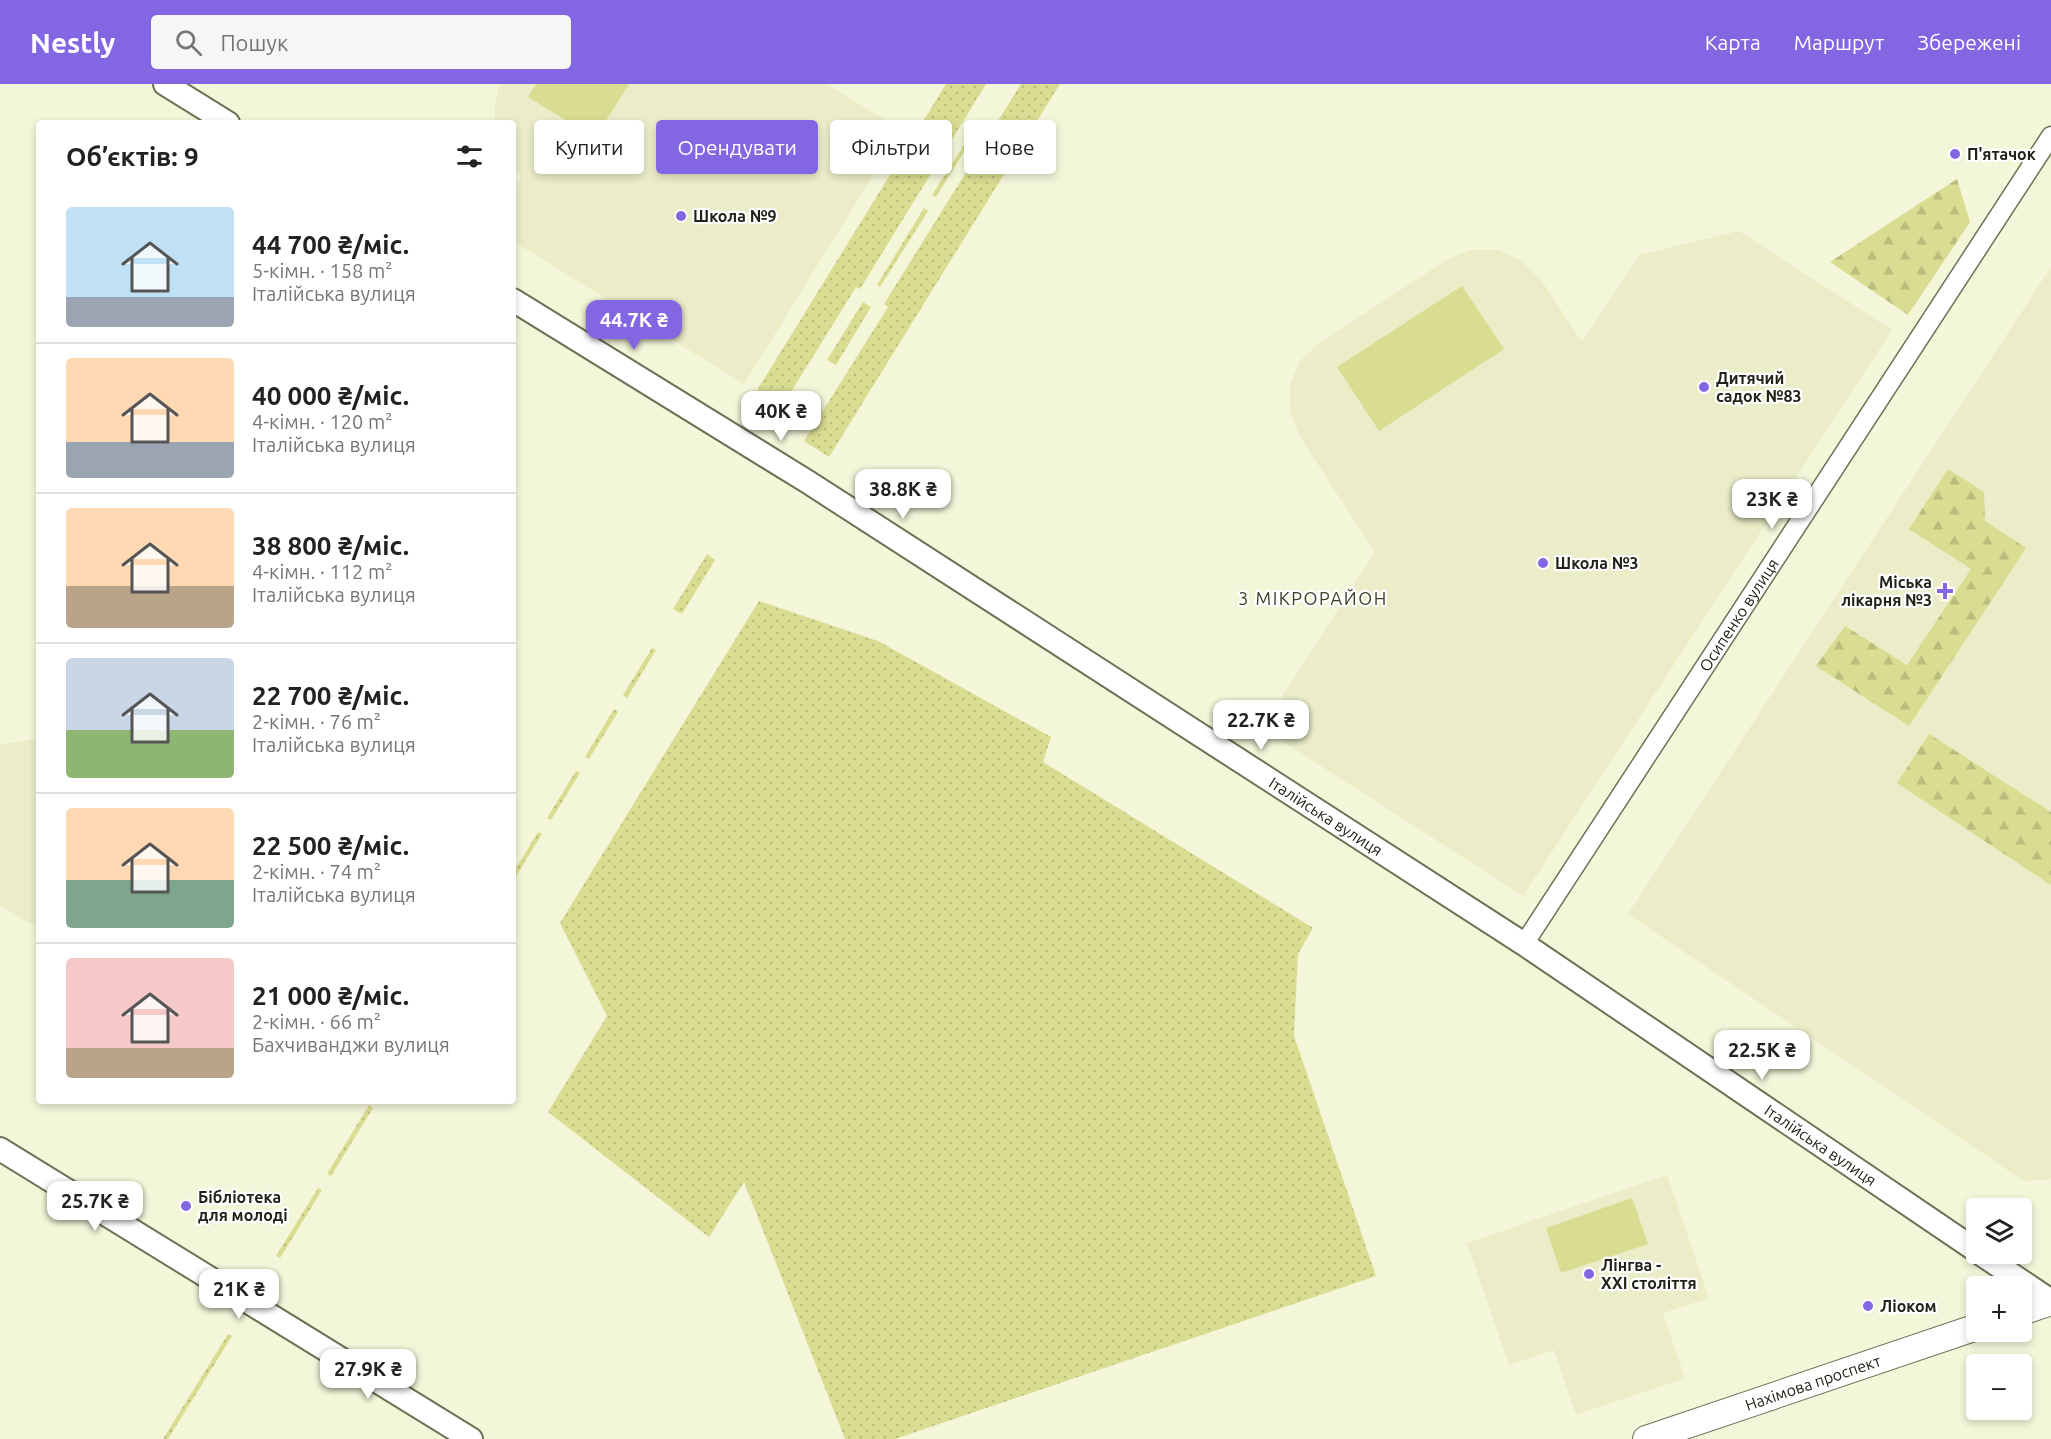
<!DOCTYPE html>
<html lang="uk">
<meta charset="utf-8">
<style>
body{margin:0;font-family:Ubuntu,sans-serif;background:#f6f6f6;color:#222;height:100vh;display:flex;flex-direction:column;font-size:22px;white-space:nowrap}
*{box-sizing:border-box;margin:0}
p{font-size:20px;color:#767676}
.icon{flex:none;width:33px;height:33px;fill:none;stroke:currentColor;stroke-width:2;stroke-linecap:round;stroke-linejoin:round}
.map{position:relative;flex:1;overflow:hidden}
.sheet{position:absolute;left:36px;top:36px;width:480px;height:984px;display:flex;flex-direction:column;background:#fff;border-radius:6px;box-shadow:0 3px 9px #0003}
.sheet>*{flex:none}
.top-card{position:absolute;left:534px;top:36px;width:570px;height:54px;display:flex;gap:12px}
.buttons{position:absolute;left:1966px;top:1114px;display:grid;gap:12px}
.buttons a{display:grid;place-items:center;width:66px;height:66px;border-radius:6px;background:#fff;box-shadow:0 3px 9px #0003;font-size:30px}
.price{position:absolute;translate:-50% -51px;padding:0 14px;border-radius:12px;background:#fff;color:#222;font-size:20px;line-height:39px;filter:drop-shadow(0 2px 3px #0008)}
.price::after{content:'';position:absolute;left:50%;top:36px;width:18px;height:14px;margin-left:-9px;background:inherit;clip-path:polygon(0 0,100% 0,50% 100%)}
.price.current{background:#8366e1;color:#fff}
ul{padding:0;list-style:none}
li{display:flex;align-items:center;gap:18px;height:150px;padding:0 30px}
li+li{border-top:2px solid #e0e0e0}
li span{display:grid;place-items:center;flex:none;width:168px;height:120px;border-radius:6px;color:#555}
li>.icon{margin-inline-start:auto}
span .icon{width:72px;height:72px;fill:#fffc;stroke-width:1}
li b{font-size:26px}
h2{display:flex;justify-content:space-between;align-items:center;height:72px;padding:0 30px;font-size:26px}
.chip{padding:0 21px;border-radius:6px;background:#fff;box-shadow:0 3px 9px #0003;font-size:21px;line-height:54px}
.chip.current{background:#8366e1;color:#fff}
header{display:flex;align-items:center;gap:36px;box-sizing:border-box;height:84px;padding:0 30px;background:#8366e1;color:#fff}
header strong{font-size:28px}
nav{display:flex;gap:33px;margin-inline-start:auto;font-size:21px}
.search{width:420px;height:54px;background:#f6f6f6;display:flex;align-items:center;gap:15px;box-sizing:border-box;padding:0 21px;border-radius:6px;color:#767676;font-size:22px}
.map>svg:first-child{display:block}
.built{fill:#eaedc7}
.green{fill:url(#green-dots)}
.forest{fill:url(#forest-firs)}
.pitch{fill:#d9dd91}
.lines{fill:none;stroke-linecap:round;stroke-linejoin:round}
.minor-casing{stroke:#6f7157;stroke-width:21}
.tertiary-casing{stroke:#6f7157;stroke-width:26}
.secondary-casing{stroke:#6f7157;stroke-width:28}
.minor{stroke:#fff;stroke-width:18}
.tertiary{stroke:#fff;stroke-width:22}
.secondary{stroke:#fff;stroke-width:26}
.poi-dot{fill:#8366e1;stroke:#fff;stroke-width:2}
.labels{text-anchor:middle;stroke-width:4.5;stroke-linejoin:round;paint-order:stroke}
.poi-label{font-size:16px;font-weight:bold;fill:#222217;stroke:#fff;text-anchor:start}
.street-label{font-size:16px;fill:#222217;stroke:#fff}
.neighbourhood-label{font-size:18px;letter-spacing:1.5px;fill:#3c3e25;stroke:#fff}
</style>
<header>
<strong>Nestly</strong>
<div class="search"><svg class="icon" aria-label="search" viewBox="0 0 24 24"><circle cx="10" cy="10" r="6"/><path d="M15 15l6 6"/></svg>Пошук</div>
<nav><a>Карта</a><a>Маршрут</a><a>Збережені</a></nav>
</header>
<div class="map">
<svg width="2051" height="1355" viewBox="0 0 2051 1355">
<defs>
<pattern id="green-dots" width="8" height="8" patternUnits="userSpaceOnUse" patternTransform="scale(1.5)"><rect width="8" height="8" fill="#d9dd91"/><path d="M2 2h.1M6 6h.1" fill="none" stroke="#babd7c" stroke-width="1.8" stroke-linecap="round"/></pattern>
<pattern id="forest-firs" width="22" height="20" patternUnits="userSpaceOnUse" patternTransform="scale(1.5)"><rect width="22" height="20" fill="#d9dd91"/><path d="M5 1l3.5 6h-7zM16 11l3.5 6h-7z" fill="#babd7c"/></pattern>
</defs>
<rect width="100%" height="100%" fill="#f3f6d8"/>
<g class="built">
<path d="M 501,0 L 827,0 L 901,46 L 744,300 L 513,157 L 513,107 L 521,94 L 513,78 L 513,39 L 496,39 L 494,29 L 498,5 Z"/>
<path d="M 1739,147 L 1892,246 L 1523,812 L 1262,644 L 1375,468 L 1300,353 L 1290,328 L 1290,301 L 1300,277 L 1318,260 L 1448,175 L 1471,166 L 1498,166 L 1522,177 L 1541,196 L 1582,258 L 1639,171 Z"/>
<path d="M 2051,183 L 2051,1095 L 2024,1097 L 1628,830 Z"/>
<path d="M 39,654 L 39,845 L 0,821 L 0,661 Z"/>
<path d="M 1667,1091 L 1709,1214 L 1663,1229 L 1685,1294 L 1576,1331 L 1554,1266 L 1509,1281 L 1467,1159 Z"/>
</g>
<g class="green">
<path d="M 946,0 L 986,0 L 860,205 L 856,203 L 773,337 L 748,321 Z"/>
<path d="M 1021,0 L 1060,0 L 829,373 L 804,357 L 888,223 L 884,220 Z"/>
<path d="M 964,61 L 967,63 L 936,113 L 932,111 Z"/>
<path d="M 924,124 L 928,127 L 880,203 L 877,201 Z"/>
<path d="M 863,218 L 871,223 L 836,281 L 827,276 Z"/>
<path d="M 707,470 L 715,476 L 682,530 L 673,525 Z"/>
<path d="M 759,517 L 878,557 L 1051,653 L 1043,678 L 1313,844 L 1298,870 L 1294,952 L 1376,1192 L 895,1355 L 845,1355 L 744,1098 L 709,1153 L 548,1028 L 607,932 L 560,839 Z"/>
<path d="M 652,564 L 656,566 L 627,614 L 623,611 Z"/>
<path d="M 614,625 L 618,628 L 589,675 L 585,673 Z"/>
<path d="M 576,687 L 580,689 L 551,736 L 547,734 Z"/>
<path d="M 538,748 L 542,750 L 513,797 L 513,789 Z"/>
<path d="M 369,1021 L 373,1024 L 331,1092 L 327,1090 Z"/>
<path d="M 318,1104 L 322,1106 L 280,1174 L 276,1172 Z"/>
<path d="M 228,1250 L 232,1252 L 168,1355 L 163,1355 Z"/>
</g>
<g class="forest">
<path d="M 1957,95 L 1970,138 L 1908,231 L 1830,178 Z"/>
<path d="M 1948,385 L 1984,408 L 1985,437 L 2026,464 L 1909,642 L 1816,582 L 1845,542 L 1907,581 L 1971,485 L 1909,445 Z"/>
<path d="M 1929,650 L 2051,728 L 2051,801 L 1897,699 Z"/>
</g>
<g class="pitch">
<path d="M 536,0 L 629,0 L 595,54 L 528,13 Z"/>
<path d="M 1462,202 L 1504,265 L 1379,347 L 1337,283 Z"/>
<path d="M 1632,1114 L 1648,1160 L 1561,1189 L 1546,1144 Z"/>
</g>
<g class="lines">
<g class="minor-casing">
<g id="minor">
<path id="s1" d="M 1524,860 L 2051,52"/>
</g>
</g>
<g class="tertiary-casing">
<g id="tertiary">
<path d="M 165,0 L 228,39"/>
<path id="s2" d="M 513,216 L 808,398 L 1524,860 L 1977,1167"/>
<path d="M 0,1065 L 471,1355"/>
<path d="M 1981,1170 L 2051,1217"/>
</g>
</g>
<g class="secondary-casing">
<g id="secondary">
<path d="M 2022,1228 L 2051,1218"/>
<path id="s3" d="M 1646,1355 L 1977,1243"/>
</g>
</g>
<use href="#minor" class="minor"/>
<use href="#tertiary" class="tertiary"/>
<use href="#secondary" class="secondary"/>
</g>
<g class="poi-dot">
<circle cx="1955" cy="70" r="6"/>
<circle cx="681" cy="132" r="6"/>
<circle cx="1704" cy="303" r="6"/>
<circle cx="1543" cy="479" r="6"/>
<path d="M1942 498h6v6h6v6h-6v6h-6v-6h-6v-6h6z"/>
<circle cx="186" cy="1122" r="6"/>
<circle cx="1589" cy="1190" r="6"/>
<circle cx="1868" cy="1222" r="6"/>
</g>
<g class="labels">
<g class="poi-label">
<text x="1967" y="76">П'ятачок</text>
<text x="693" y="138">Школа №9</text>
<text x="1716" y="300">Дитячий<tspan x="1716" dy="18">садок №83</tspan></text>
<text x="1555" y="485">Школа №3</text>
<text x="1932" y="504" text-anchor="end">Міська<tspan x="1932" dy="18">лікарня №3</tspan></text>
<text x="198" y="1119">Бібліотека<tspan x="198" dy="18">для молоді</tspan></text>
<text x="1601" y="1187">Лінгва -<tspan x="1601" dy="18">XXI століття</tspan></text>
<text x="1880" y="1228">Ліоком</text>
</g>
<g class="street-label">
<text dy="6" stroke="none"><textPath href="#s1" startOffset="393">Осипенко вулиця</textPath></text>
<text dy="6" stroke="none"><textPath href="#s2" startOffset="963">Італійська вулиця</textPath></text>
<text dy="6" stroke="none"><textPath href="#s2" startOffset="1557">Італійська вулиця</textPath></text>
<text dy="6" stroke="none"><textPath href="#s3" startOffset="176">Нахімова проспект</textPath></text>
</g>
<g class="neighbourhood-label">
<text x="1313" y="521">3 МІКРОРАЙОН</text>
</g>
</g>
</svg>
<div class="buttons">
<a><svg class="icon" aria-label="layers" viewBox="0 0 24 24"><path d="M12 4l9 5-9 5-9-5zM3 14l9 5 9-5"/></svg></a>
<a>+</a>
<a>−</a>
</div>
<b class="price current" style="left:634px;top:267px">44.7K ₴</b>
<b class="price" style="left:781px;top:358px">40K ₴</b>
<b class="price" style="left:903px;top:436px">38.8K ₴</b>
<b class="price" style="left:1772px;top:446px">23K ₴</b>
<b class="price" style="left:1261px;top:667px">22.7K ₴</b>
<b class="price" style="left:1762px;top:997px">22.5K ₴</b>
<b class="price" style="left:95px;top:1148px">25.7K ₴</b>
<b class="price" style="left:239px;top:1236px">21K ₴</b>
<b class="price" style="left:368px;top:1316px">27.9K ₴</b>
<div class="top-card">
<a class="chip">Купити</a>
<a class="chip current">Орендувати</a>
<a class="chip">Фільтри</a>
<a class="chip">Нове</a>
</div>
<section class="sheet">
<h2>Об’єктів: 9<svg class="icon" aria-label="filters" viewBox="0 0 24 24"><path d="M4 7h16M4 17h16"/><circle cx="9" cy="7" r="2"/><circle cx="15" cy="17" r="2"/></svg></h2>
<ul>
<li><span style="background:linear-gradient(#bfe0f5 75%,#9aa5b1 0)"><svg class="icon" aria-label="home" viewBox="0 0 24 24"><path d="M3 11l9-7 9 7M6 9v11h12V9"/></svg></span><div><b>44 700 ₴/міс.</b><p>5-кімн. · 158 m²</p><p>Італійська вулиця</p></div></li>
<li><span style="background:linear-gradient(#ffd9b3 70%,#9aa5b1 0)"><svg class="icon" aria-label="home" viewBox="0 0 24 24"><path d="M3 11l9-7 9 7M6 9v11h12V9"/></svg></span><div><b>40 000 ₴/міс.</b><p>4-кімн. · 120 m²</p><p>Італійська вулиця</p></div></li>
<li><span style="background:linear-gradient(#ffd9b3 65%,#b9a48a 0)"><svg class="icon" aria-label="home" viewBox="0 0 24 24"><path d="M3 11l9-7 9 7M6 9v11h12V9"/></svg></span><div><b>38 800 ₴/міс.</b><p>4-кімн. · 112 m²</p><p>Італійська вулиця</p></div></li>
<li><span style="background:linear-gradient(#c9d6e8 60%,#8fb573 0)"><svg class="icon" aria-label="home" viewBox="0 0 24 24"><path d="M3 11l9-7 9 7M6 9v11h12V9"/></svg></span><div><b>22 700 ₴/міс.</b><p>2-кімн. · 76 m²</p><p>Італійська вулиця</p></div></li>
<li><span style="background:linear-gradient(#ffd9b3 60%,#7fa58c 0)"><svg class="icon" aria-label="home" viewBox="0 0 24 24"><path d="M3 11l9-7 9 7M6 9v11h12V9"/></svg></span><div><b>22 500 ₴/міс.</b><p>2-кімн. · 74 m²</p><p>Італійська вулиця</p></div></li>
<li><span style="background:linear-gradient(#f6c9c9 75%,#b9a48a 0)"><svg class="icon" aria-label="home" viewBox="0 0 24 24"><path d="M3 11l9-7 9 7M6 9v11h12V9"/></svg></span><div><b>21 000 ₴/міс.</b><p>2-кімн. · 66 m²</p><p>Бахчиванджи вулиця</p></div></li>
</ul>
</section>
</div>
